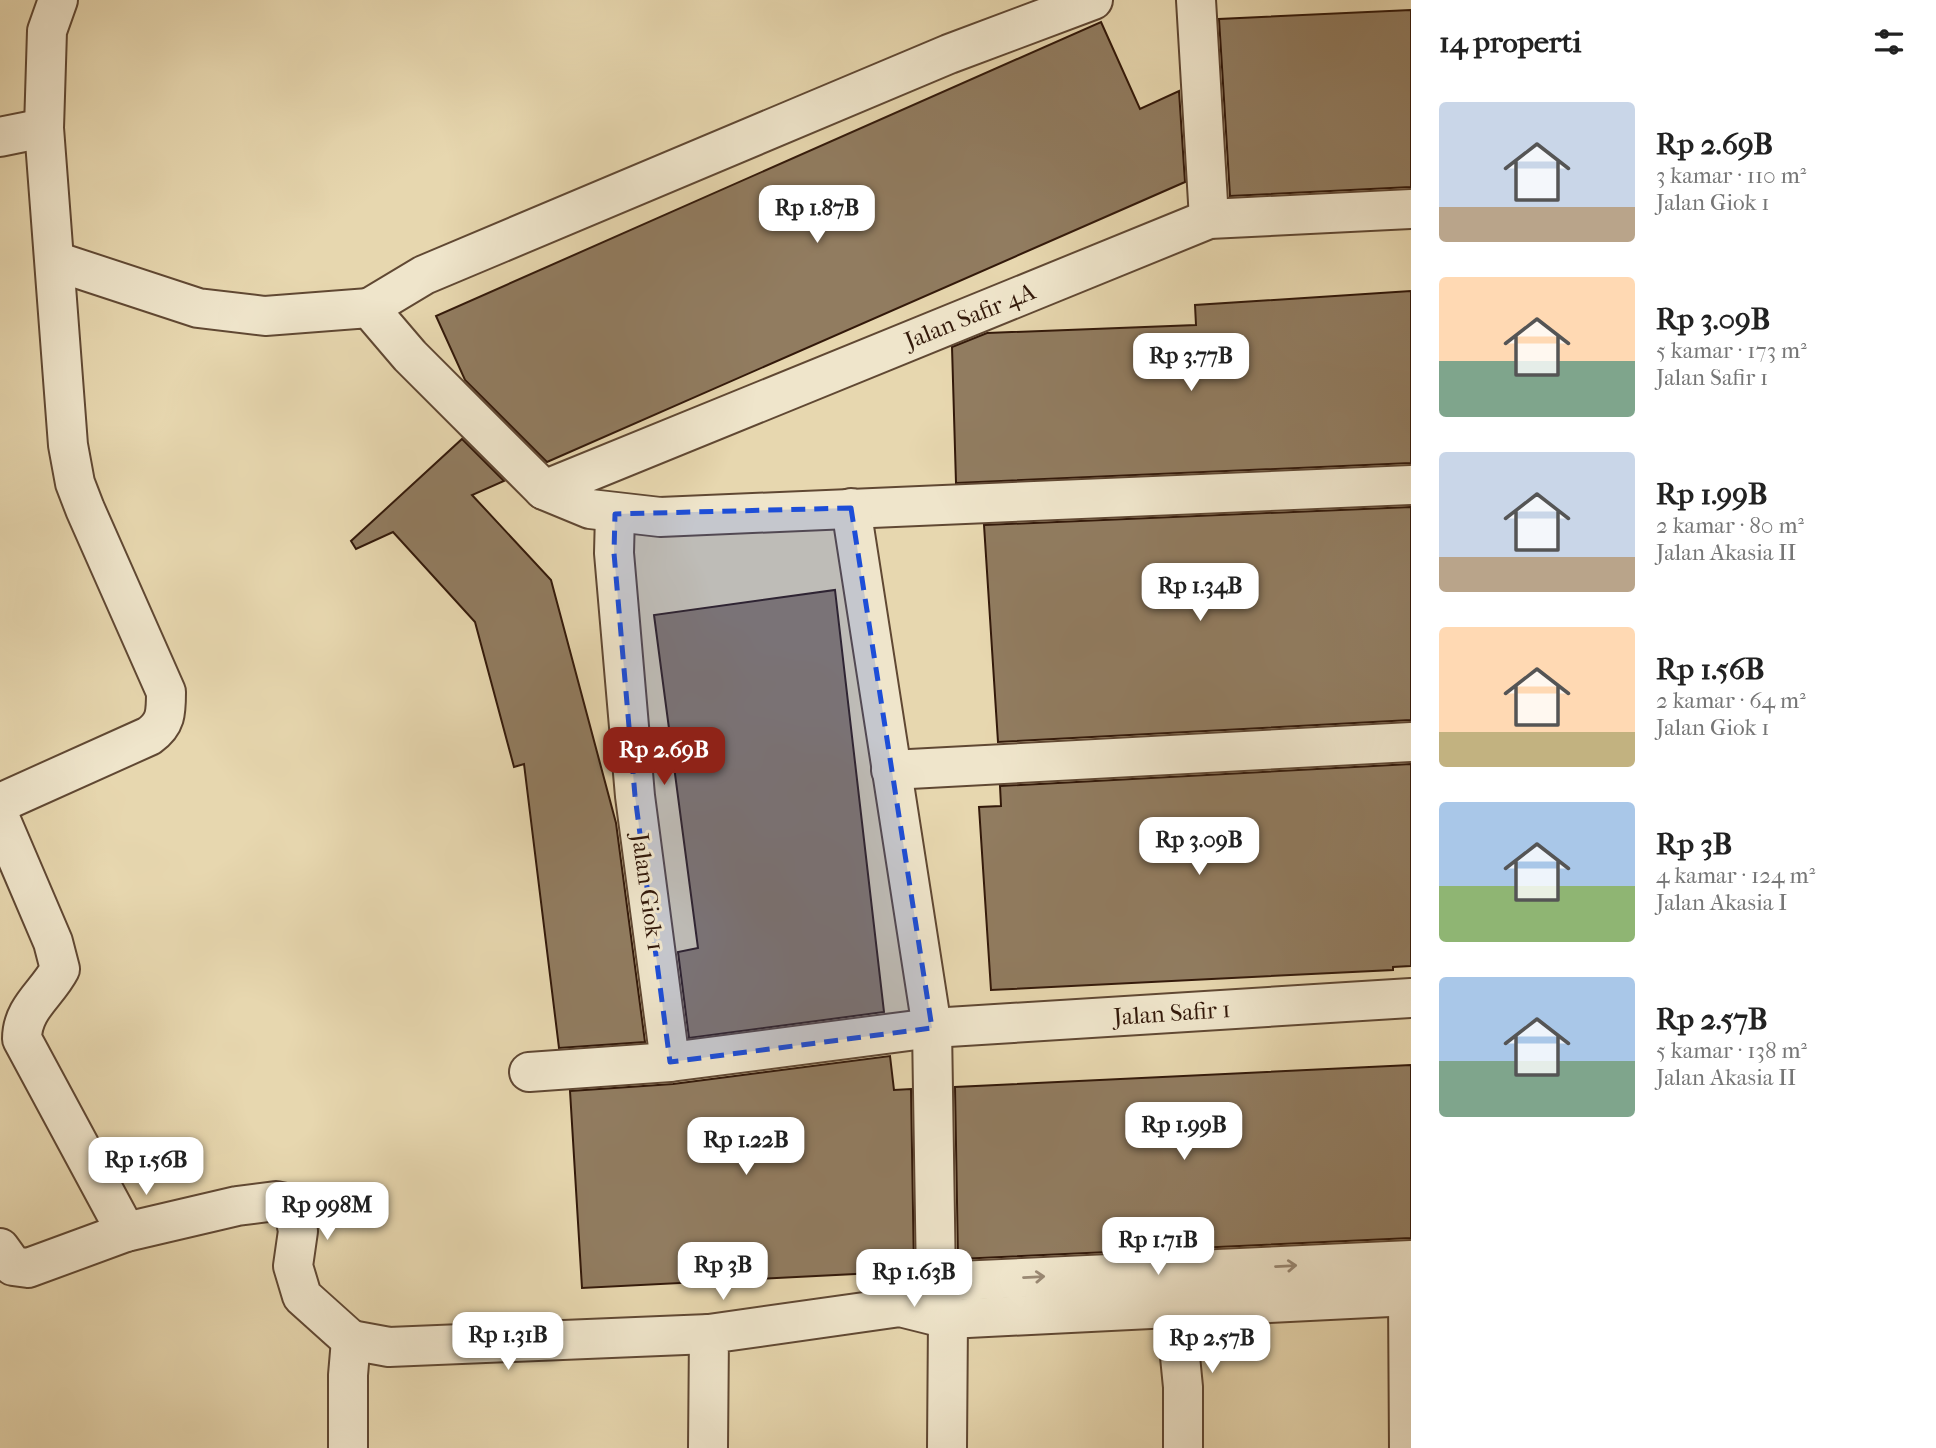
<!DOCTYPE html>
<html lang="id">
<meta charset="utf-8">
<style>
body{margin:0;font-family:"IM FELL French Canon",serif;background:#f2f2f2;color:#222;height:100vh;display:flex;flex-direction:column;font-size:26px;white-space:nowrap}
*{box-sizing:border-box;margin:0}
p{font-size:23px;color:#767676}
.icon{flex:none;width:38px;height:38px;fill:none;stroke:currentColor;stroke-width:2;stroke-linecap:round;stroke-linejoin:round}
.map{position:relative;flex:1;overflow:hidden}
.details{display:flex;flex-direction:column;background:#fff;width:525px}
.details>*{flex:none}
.price{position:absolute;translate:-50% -60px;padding:0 16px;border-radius:14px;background:#fff;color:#222;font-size:23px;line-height:46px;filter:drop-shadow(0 2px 4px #0008)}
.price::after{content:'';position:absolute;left:50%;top:42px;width:21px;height:16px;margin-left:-10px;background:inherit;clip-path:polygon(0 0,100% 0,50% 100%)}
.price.selected{background:#8f2418;color:#fff}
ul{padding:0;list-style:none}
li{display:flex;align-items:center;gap:21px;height:175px;padding:0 28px}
li span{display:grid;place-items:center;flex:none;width:196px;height:140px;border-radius:7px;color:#555}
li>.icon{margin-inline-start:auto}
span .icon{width:84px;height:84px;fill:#fffc;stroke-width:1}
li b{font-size:30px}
h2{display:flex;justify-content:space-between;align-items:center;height:84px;padding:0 28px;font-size:30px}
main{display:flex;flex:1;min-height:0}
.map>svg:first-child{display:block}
.building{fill:#917c60;stroke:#33190a;stroke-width:2}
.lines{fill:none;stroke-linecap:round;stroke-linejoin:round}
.street-casing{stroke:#604833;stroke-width:42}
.street{stroke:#efe5cb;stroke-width:38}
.oneway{stroke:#9a8974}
.marked{fill:#1d4ed8;fill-opacity:0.2;stroke:#1d4ed8;stroke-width:5;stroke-dasharray:14 9;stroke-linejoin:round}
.labels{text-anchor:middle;stroke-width:6;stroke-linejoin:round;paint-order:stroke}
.street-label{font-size:24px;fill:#33190a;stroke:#efe5cb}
</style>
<main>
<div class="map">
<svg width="1411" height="1448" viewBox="0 0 1411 1448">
<rect width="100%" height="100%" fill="#e7d7af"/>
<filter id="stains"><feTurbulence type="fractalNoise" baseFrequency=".00286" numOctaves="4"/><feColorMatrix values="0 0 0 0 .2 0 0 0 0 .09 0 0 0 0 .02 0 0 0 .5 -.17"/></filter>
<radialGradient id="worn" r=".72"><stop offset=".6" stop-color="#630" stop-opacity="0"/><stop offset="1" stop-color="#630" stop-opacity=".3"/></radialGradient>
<g class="building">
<path d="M 1411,10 L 1411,187 L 1230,196 L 1219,19 Z"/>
<path d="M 1101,22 L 1140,109 L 1179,91 L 1185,182 L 547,462 L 465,380 L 436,316 Z"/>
<path d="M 1411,291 L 1411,463 L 956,483 L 952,347 L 987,333 L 1196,325 L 1195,305 Z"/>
<path d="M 462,439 L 504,481 L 472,495 L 551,580 L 616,823 L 645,1042 L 559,1048 L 524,764 L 514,767 L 475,622 L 393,532 L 356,549 L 351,541 Z"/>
<path d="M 1411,507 L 1411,720 L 998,742 L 984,525 Z"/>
<path d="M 835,590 L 884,1012 L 689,1038 L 678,952 L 698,948 L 654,615 Z"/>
<path d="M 1411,764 L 1411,966 L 1393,967 L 1393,970 L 991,990 L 979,807 L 1001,806 L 1000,786 Z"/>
<path d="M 890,1056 L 894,1090 L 911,1089 L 914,1271 L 582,1288 L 570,1091 L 673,1084 Z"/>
<path d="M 1411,1065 L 1411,1238 L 958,1259 L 955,1087 Z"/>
</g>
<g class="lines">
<g class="street-casing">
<g id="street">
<path d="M 1196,0 L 1209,219"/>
<path d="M 0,137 L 44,128"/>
<path d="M 55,261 L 198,308 L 265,316 L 369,308 L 410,356 L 544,490 L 590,509 L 660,517 L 1411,485"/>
<path d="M 369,308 L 424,275 L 949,54 L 1093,0"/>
<path d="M 544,490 L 1209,219 L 1411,209"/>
<path d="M 851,508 L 932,1028 L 936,1282 L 948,1319 L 947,1448"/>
<path d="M 615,514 L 614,553 L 635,796 L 670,1062"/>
<path d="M 891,770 L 1411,742"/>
<path d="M 0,803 L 149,736 C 166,724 166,713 166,692 L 85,509 L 75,483 L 68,445 L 44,128 L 47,31 L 58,0"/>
<path d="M 0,818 L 53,942 L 60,969 C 47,994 22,1008 22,1039 L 126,1232"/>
<path d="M 529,1072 L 670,1062 L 932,1028 L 1411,998"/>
<path d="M 0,1248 L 13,1266 L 28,1268 L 126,1232 L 237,1206 L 276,1201 L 286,1203 L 294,1212 L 298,1231 L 293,1266 L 302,1296 L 351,1340"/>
<path d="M 916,1296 L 936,1282 L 1411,1260"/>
<path d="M 1408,1296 L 1409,1448"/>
<path d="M 1175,1306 L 1183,1387 L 1183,1448"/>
<path d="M 348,1448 L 348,1375 L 351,1340 L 389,1347 L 709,1334"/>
<path d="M 708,1448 L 709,1334 L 900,1307 L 948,1319 L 1411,1296"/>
</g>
</g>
<use href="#street" class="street"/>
</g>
<defs><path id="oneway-shaft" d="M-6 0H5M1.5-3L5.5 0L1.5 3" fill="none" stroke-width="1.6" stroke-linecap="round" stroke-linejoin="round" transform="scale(1.75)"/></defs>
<g class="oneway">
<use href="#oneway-shaft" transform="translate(1286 1266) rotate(-3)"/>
<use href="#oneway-shaft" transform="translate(1034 1277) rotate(-3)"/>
</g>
<path class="marked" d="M 851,508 L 932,1028 L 670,1062 L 635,796 L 614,553 L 615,514 Z"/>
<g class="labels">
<g class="street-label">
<text transform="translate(970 316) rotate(-22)" y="8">Jalan Safir 4A</text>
<text transform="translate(648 892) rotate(82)" y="8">Jalan Giok 1</text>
<text transform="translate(1172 1013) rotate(-4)" y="8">Jalan Safir 1</text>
</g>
</g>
<rect width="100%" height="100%" filter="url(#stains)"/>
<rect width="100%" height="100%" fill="url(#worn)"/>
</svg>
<b class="price" style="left:817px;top:245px">Rp 1.87B</b>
<b class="price" style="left:1191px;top:393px">Rp 3.77B</b>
<b class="price" style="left:1200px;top:623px">Rp 1.34B</b>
<b class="price selected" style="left:664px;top:787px">Rp 2.69B</b>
<b class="price" style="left:1199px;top:877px">Rp 3.09B</b>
<b class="price" style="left:1184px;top:1162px">Rp 1.99B</b>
<b class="price" style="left:746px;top:1177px">Rp 1.22B</b>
<b class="price" style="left:146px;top:1197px">Rp 1.56B</b>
<b class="price" style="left:327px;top:1242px">Rp 998M</b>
<b class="price" style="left:1158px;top:1277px">Rp 1.71B</b>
<b class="price" style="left:723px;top:1302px">Rp 3B</b>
<b class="price" style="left:914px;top:1309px">Rp 1.63B</b>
<b class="price" style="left:508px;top:1372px">Rp 1.31B</b>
<b class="price" style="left:1212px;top:1375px">Rp 2.57B</b>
</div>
<section class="details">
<h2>14 properti<svg class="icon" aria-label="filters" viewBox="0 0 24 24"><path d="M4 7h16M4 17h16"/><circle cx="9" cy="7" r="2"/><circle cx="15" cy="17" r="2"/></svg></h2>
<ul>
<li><span style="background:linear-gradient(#c9d6e8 75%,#b9a48a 0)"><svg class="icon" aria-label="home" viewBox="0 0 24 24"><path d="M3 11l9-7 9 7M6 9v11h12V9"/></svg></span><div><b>Rp 2.69B</b><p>3 kamar · 110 m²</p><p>Jalan Giok 1</p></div></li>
<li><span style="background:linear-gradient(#ffd9b3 60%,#7fa58c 0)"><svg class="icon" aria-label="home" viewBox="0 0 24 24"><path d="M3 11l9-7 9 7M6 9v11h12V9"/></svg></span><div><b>Rp 3.09B</b><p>5 kamar · 173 m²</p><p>Jalan Safir 1</p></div></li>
<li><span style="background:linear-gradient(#c9d6e8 75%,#b9a48a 0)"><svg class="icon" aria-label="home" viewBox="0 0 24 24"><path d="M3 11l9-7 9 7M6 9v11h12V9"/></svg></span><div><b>Rp 1.99B</b><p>2 kamar · 80 m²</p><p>Jalan Akasia II</p></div></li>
<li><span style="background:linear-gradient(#ffd9b3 75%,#c2b280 0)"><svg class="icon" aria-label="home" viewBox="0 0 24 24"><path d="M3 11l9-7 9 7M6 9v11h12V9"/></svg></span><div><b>Rp 1.56B</b><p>2 kamar · 64 m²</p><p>Jalan Giok 1</p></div></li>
<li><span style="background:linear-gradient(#a9c7e8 60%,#8fb573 0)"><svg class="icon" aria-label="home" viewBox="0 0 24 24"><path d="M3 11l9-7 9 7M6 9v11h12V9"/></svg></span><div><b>Rp 3B</b><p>4 kamar · 124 m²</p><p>Jalan Akasia I</p></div></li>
<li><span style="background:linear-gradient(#a9c7e8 60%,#7fa58c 0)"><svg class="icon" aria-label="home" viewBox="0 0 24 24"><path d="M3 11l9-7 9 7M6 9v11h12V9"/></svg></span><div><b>Rp 2.57B</b><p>5 kamar · 138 m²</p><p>Jalan Akasia II</p></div></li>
</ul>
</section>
</main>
